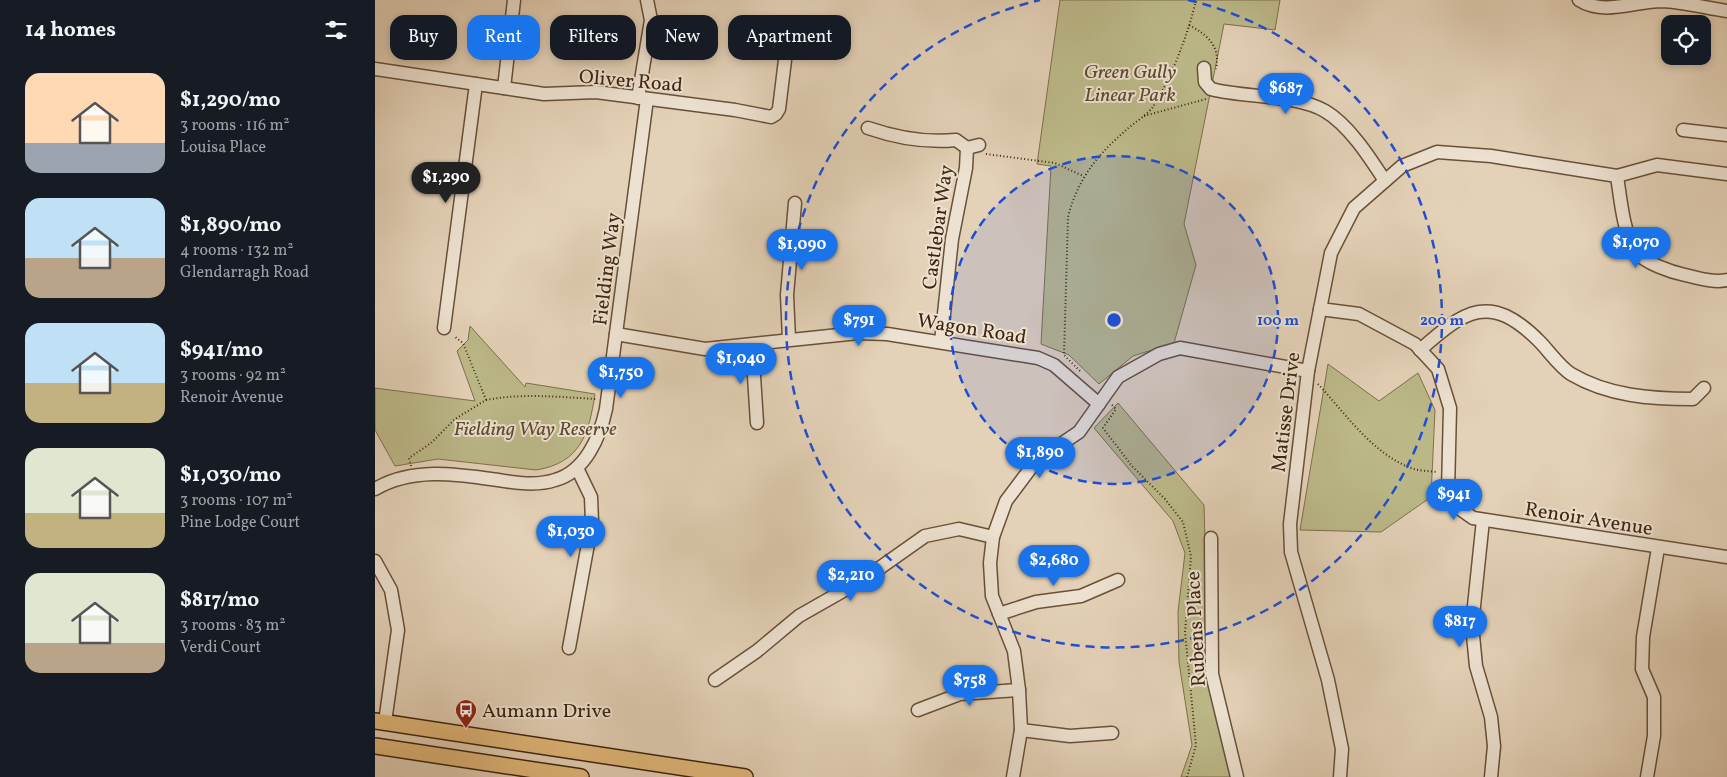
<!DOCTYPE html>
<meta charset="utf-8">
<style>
body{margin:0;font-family:Vollkorn,serif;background:#242831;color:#f1f3f6;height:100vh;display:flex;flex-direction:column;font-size:19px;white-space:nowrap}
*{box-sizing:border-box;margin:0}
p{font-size:16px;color:#9ea1a6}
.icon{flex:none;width:28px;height:28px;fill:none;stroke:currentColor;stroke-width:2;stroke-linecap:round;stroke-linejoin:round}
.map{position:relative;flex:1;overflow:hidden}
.side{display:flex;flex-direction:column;background:#171b24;width:375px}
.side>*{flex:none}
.hud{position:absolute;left:15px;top:15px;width:475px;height:45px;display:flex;gap:10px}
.controls{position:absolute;left:1286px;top:15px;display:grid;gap:10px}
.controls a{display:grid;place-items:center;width:50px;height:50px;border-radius:10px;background:#171b24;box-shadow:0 2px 8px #0003;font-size:25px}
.price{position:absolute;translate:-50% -42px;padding:0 11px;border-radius:18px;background:#1a73e8;color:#fff;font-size:16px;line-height:32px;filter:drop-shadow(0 1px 2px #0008)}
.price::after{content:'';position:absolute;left:50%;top:30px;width:15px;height:11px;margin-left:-8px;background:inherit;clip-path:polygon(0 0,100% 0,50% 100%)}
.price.active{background:#222;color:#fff}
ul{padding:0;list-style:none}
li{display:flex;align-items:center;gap:15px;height:125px;padding:0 25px}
li span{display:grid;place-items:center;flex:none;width:140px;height:100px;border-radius:15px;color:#555}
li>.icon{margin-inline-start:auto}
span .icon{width:60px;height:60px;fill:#fffc;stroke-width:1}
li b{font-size:21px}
h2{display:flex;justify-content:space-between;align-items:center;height:60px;padding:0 25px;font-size:21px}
.chip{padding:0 18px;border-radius:15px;background:#171b24;box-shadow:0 2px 8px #0003;font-size:18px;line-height:45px}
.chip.active{background:#1a73e8;color:#fff}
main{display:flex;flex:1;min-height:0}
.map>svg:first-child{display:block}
.green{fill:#bcb989;stroke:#7e6f4c}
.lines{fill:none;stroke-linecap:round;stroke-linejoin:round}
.minor-casing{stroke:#68503a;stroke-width:15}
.major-casing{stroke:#3f2510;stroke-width:18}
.path{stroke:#3f2510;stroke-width:2;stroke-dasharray:1 2.5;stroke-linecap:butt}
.minor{stroke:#ede2d1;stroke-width:12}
.major{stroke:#e2b97c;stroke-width:15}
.ring{fill:none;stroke:#1d4ed8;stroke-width:2.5;stroke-dasharray:9 6}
.labels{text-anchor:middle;stroke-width:4;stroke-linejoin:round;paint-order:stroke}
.park-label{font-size:20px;font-style:italic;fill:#5e4a2e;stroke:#ede2d1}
.street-label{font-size:20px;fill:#3f2510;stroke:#ede2d1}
.poi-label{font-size:20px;fill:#3f2510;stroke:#ede2d1;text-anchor:start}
.centre{fill:#1d4ed8;stroke:#ede2d1;stroke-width:2.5}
.ring-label{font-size:15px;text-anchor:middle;font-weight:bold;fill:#1d4ed8;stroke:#ede2d1;stroke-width:4;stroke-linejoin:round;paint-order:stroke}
</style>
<main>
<section class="side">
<h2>14 homes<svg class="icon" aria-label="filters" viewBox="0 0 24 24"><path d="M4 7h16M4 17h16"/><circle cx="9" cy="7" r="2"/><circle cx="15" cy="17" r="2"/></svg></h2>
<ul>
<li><span style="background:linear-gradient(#ffd9b3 70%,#9aa5b1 0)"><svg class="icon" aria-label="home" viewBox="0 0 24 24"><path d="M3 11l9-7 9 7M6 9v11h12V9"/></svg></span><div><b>$1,290/mo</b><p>3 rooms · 116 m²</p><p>Louisa Place</p></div></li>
<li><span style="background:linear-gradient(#bfe0f5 60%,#b9a48a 0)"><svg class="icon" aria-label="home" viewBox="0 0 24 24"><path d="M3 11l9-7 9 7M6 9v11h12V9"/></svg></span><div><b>$1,890/mo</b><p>4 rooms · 132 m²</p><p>Glendarragh Road</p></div></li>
<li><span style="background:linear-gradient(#bfe0f5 60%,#c2b280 0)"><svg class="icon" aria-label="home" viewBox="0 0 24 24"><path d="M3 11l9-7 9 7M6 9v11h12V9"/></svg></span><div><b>$941/mo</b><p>3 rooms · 92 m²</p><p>Renoir Avenue</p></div></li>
<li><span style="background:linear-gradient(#dfe7d0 65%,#c2b280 0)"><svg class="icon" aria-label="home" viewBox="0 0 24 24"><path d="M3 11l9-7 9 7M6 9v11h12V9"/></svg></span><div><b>$1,030/mo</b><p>3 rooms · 107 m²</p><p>Pine Lodge Court</p></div></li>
<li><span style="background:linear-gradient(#dfe7d0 70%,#b9a48a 0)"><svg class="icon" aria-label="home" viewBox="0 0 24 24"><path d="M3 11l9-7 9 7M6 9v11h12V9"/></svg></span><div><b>$817/mo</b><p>3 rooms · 83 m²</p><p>Verdi Court</p></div></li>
</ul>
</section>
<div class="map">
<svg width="1352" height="777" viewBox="0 0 1352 777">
<rect width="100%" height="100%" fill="#e4d2b8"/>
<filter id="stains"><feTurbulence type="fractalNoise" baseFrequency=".004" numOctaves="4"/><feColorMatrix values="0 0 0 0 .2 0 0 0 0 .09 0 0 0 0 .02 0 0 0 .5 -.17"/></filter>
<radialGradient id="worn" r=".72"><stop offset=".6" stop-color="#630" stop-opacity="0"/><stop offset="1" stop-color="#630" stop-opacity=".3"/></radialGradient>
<g class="green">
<path d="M 685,0 L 905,0 L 900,30 L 849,24 L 809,224 L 821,265 L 799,343 L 758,356 L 724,384 L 694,355 L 666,344 L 676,166 L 662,164 Z"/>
<path d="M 95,326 L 150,387 L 151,383 L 220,394 C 214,433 206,463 161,470 L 63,459 L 20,466 L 0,430 L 0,388 L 100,401 L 82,351 L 93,340 Z"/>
<path d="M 953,364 L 1004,401 L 1043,373 L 1060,410 L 1056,497 L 1006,532 L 925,530 Z"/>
<path d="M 743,403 L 829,505 L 834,678 L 859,777 L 806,777 L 817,745 L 804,662 L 803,612 L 810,553 L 798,521 L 719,428 Z"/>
</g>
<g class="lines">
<g class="minor-casing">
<g id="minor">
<path d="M 1204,0 C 1229,16 1260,1 1287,1 C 1308,2 1331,8 1352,11"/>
<path d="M 829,68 L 830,82 L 836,89 C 869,98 921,94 950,111 C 974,125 995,158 1010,181"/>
<path d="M 0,69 L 169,94 L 221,92 L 360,110 L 396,117 L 401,114 L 404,109 L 410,60"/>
<path d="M 129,88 L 139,0"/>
<path d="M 263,98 L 276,20 L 272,0"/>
<path d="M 493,128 C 522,138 551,143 581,140 L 592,148 L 591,168 L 577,239 L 566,342"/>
<path d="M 1308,130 L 1352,135"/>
<path d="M 592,148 L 604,145"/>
<path d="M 1242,176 C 1245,196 1249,237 1261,252 C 1270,263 1296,272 1310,275 C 1324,278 1338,283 1352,280"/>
<path d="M 945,309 L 984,314 L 1040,344 L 1063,369 L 1075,408 L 1073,491 L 1081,506 L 1098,518 L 1352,557"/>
<path d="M 69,328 L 101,84"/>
<path d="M 241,334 L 330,349 L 483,333 L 512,334 L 663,358 L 679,365 L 724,404"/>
<path d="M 414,339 L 412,295 L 420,203"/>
<path d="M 377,345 L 382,423"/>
<path d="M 1045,350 C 1090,310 1115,292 1164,341 C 1174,351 1184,366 1196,374 C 1233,396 1276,399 1318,399 L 1329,388"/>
<path d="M 0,489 C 38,467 81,474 123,480 C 141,483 162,486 180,480 C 210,472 225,437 231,409 L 272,99"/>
<path d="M 1108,520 L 1097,625 L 1101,666 L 1116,717 L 1119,746 L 1116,777"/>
<path d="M 836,538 L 837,674 L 862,777"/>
<path d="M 0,561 L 16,590 L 23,630 L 10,722"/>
<path d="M 624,614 L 661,602 L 706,596 L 743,580"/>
<path d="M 194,648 L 217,522 L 216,497 L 202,468"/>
<path d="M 340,680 L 382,651 L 424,616 L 489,579 L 550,536 L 584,529 L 618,537"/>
<path d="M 543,710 L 585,694 L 644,690"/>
<path d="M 646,730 L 695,736 L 737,733"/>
<path d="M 638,777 L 646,730 L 644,690 L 639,651 L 617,596 L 615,563 L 618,537 L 631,501 L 661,461 L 704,432 L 743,377 L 784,354 L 805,348 L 933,371"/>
<path d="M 965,777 L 967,749 L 953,680 L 916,552 L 915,524 L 933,371 L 956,253 L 979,208 L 1027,166 L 1062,152 L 1116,156 L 1242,176 L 1282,165 L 1352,174"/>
<path d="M 1272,777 L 1279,736 L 1279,697 L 1267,669 L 1268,637 L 1283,548"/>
</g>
</g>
<g class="major-casing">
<g id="major">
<path d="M 0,721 L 370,777"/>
<path d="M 0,746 L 206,777"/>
</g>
</g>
<g class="path">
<path d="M 814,25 C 833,35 846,47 841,69"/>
<path d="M 769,116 L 831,99"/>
<path d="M 611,154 L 680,163 L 708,176"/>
<path d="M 705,371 L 689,355 L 693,217 C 702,181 721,156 749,132 C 757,124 771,116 778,107 C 796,79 814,32 821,0"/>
<path d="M 943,384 C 970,413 999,456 1039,469 C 1046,471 1054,471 1062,472"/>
<path d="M 111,400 C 148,393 184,397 221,399"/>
<path d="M 737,405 L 741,409 L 728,428 L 757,466 L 790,499 L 808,522 L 816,556 L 810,632 L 821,745 L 812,777"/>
<path d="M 36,466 L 34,458 L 56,443 L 80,419 L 111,400 L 88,343 L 79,336"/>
</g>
<use href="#minor" class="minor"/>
<use href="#major" class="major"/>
</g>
<circle cx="739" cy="320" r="164" fill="#1d4ed8" fill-opacity=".12"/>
<g class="ring">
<circle cx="739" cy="320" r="164"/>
<path d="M813 0A328 328 0 1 1 665 0"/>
</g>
<defs>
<g id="bus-pin" transform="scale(1.125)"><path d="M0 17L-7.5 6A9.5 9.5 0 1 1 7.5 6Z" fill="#8f2418" stroke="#ede2d1"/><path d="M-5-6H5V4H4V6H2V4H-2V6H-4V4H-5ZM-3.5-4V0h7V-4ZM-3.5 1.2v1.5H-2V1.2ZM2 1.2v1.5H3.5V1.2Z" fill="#fff"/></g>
</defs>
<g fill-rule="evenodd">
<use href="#bus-pin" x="91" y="710"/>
</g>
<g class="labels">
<g class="park-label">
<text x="755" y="78">Green Gully<tspan x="755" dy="23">Linear Park</tspan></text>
<text x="160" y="435">Fielding Way Reserve</text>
</g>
<g class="street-label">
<text transform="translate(256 80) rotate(5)" y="7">Oliver Road</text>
<text transform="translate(562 227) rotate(-82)" y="7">Castlebar Way</text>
<text transform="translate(231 269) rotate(-83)" y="7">Fielding Way</text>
<text transform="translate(597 328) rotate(9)" y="7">Wagon Road</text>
<text transform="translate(910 412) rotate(-83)" y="7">Matisse Drive</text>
<text transform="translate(1214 518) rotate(9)" y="7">Renoir Avenue</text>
<text transform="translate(820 629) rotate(-93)" y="7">Rubens Place</text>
</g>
<g class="poi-label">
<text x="107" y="717">Aumann Drive</text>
</g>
</g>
<circle cx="739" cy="320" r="8" class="centre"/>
<g class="ring-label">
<text x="903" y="325">100 m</text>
<text x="1067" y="325">200 m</text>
</g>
<rect width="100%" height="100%" filter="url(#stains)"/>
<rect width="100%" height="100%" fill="url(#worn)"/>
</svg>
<div class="controls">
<a><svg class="icon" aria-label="locate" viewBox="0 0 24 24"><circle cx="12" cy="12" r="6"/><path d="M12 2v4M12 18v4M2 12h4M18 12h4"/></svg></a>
</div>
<b class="price" style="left:911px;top:115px">$687</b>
<b class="price active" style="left:71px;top:204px">$1,290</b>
<b class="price" style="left:1261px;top:269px">$1,070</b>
<b class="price" style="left:427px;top:271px">$1,090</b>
<b class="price" style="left:484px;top:347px">$791</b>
<b class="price" style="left:366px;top:385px">$1,040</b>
<b class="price" style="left:246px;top:399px">$1,750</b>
<b class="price" style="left:665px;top:479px">$1,890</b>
<b class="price" style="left:1079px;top:521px">$941</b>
<b class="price" style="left:196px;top:558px">$1,030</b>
<b class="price" style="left:679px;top:587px">$2,680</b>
<b class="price" style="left:476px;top:602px">$2,210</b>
<b class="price" style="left:1085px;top:648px">$817</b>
<b class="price" style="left:595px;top:707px">$758</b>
<div class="hud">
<a class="chip">Buy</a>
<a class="chip active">Rent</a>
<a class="chip">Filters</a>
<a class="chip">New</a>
<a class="chip">Apartment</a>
</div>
</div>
</main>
